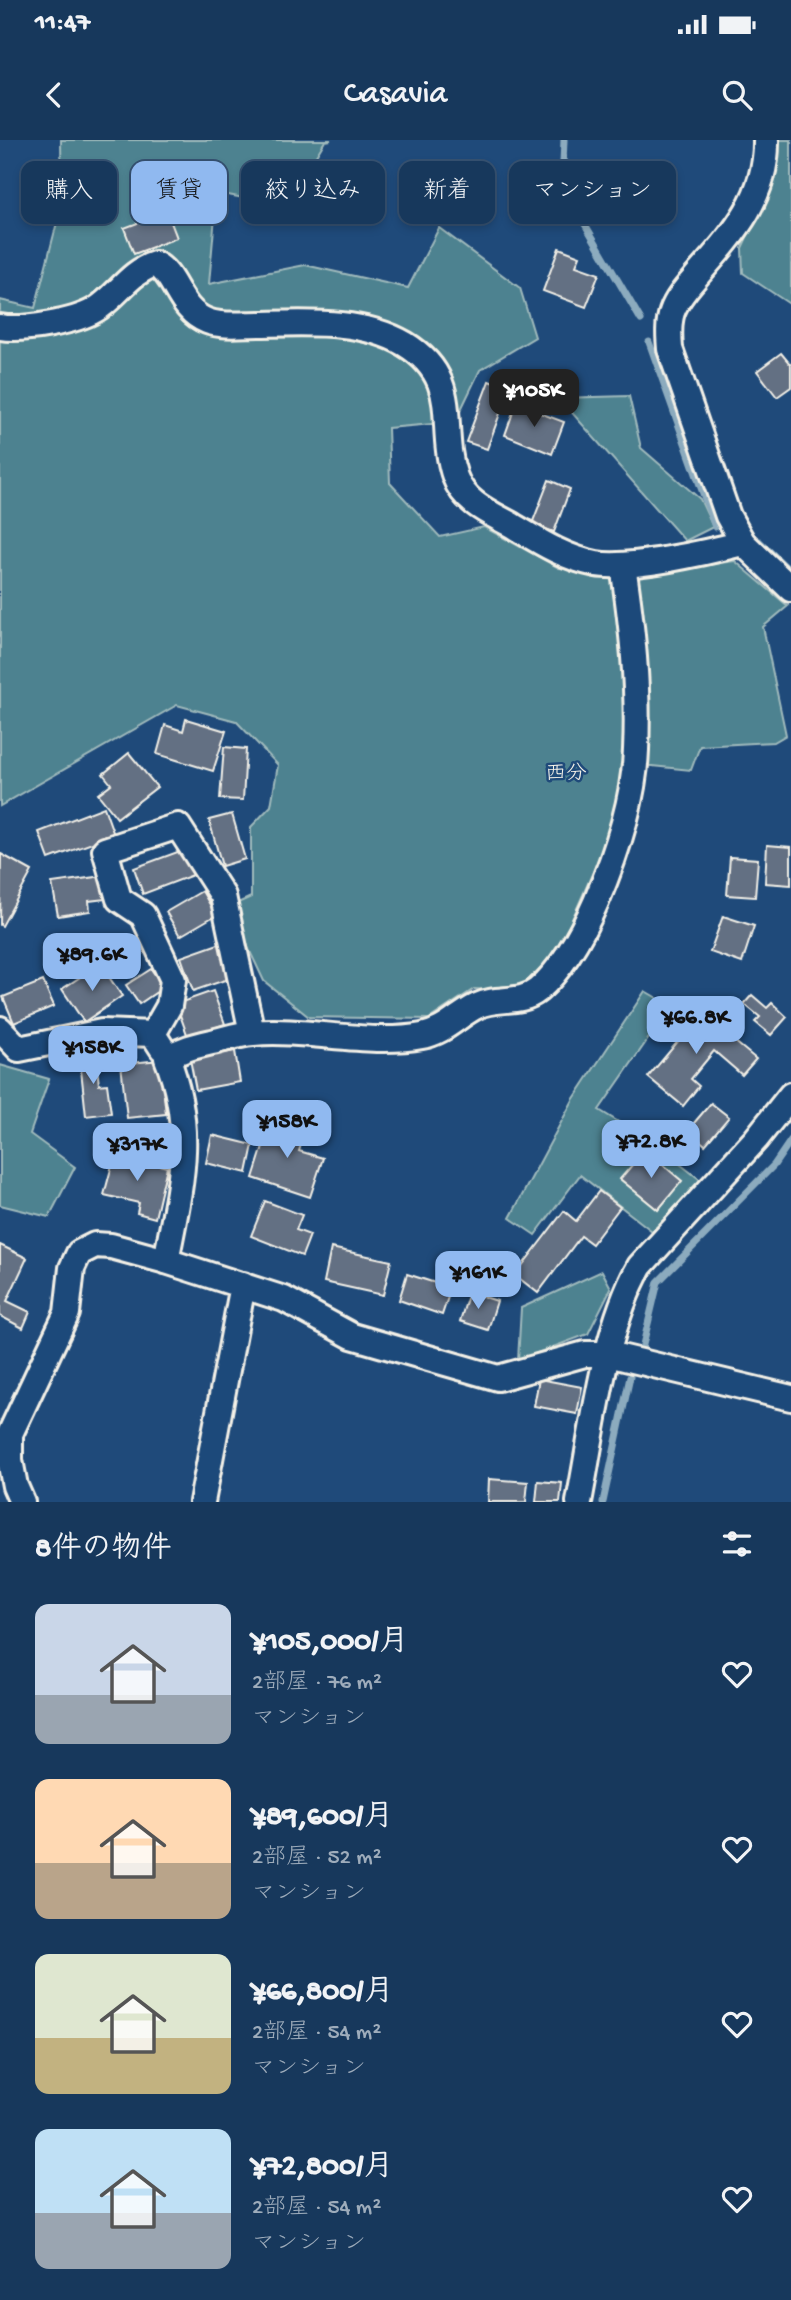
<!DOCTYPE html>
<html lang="ja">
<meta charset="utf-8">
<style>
body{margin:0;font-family:"Gochi Hand","Klee One",sans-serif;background:#244365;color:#f1f3f6;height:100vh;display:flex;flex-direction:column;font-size:26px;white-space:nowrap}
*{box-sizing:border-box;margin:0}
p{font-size:23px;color:#9eacbb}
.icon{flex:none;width:38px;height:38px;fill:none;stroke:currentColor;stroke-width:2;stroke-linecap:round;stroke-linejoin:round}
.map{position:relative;height:1362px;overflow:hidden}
.side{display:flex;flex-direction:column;background:#17385c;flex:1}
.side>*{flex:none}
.guide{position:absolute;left:21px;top:21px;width:749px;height:63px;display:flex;gap:14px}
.price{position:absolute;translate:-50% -60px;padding:0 16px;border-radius:14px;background:#90b9f0;color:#111;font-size:23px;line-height:46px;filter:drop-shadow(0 2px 4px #0008)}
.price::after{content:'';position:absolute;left:50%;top:42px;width:21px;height:16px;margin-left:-10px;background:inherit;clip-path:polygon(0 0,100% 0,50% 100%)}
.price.active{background:#222;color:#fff}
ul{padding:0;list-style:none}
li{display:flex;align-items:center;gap:21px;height:175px;padding:0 35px}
li span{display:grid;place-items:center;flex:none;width:196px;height:140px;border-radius:14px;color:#555}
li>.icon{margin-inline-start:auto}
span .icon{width:84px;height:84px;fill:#fffc;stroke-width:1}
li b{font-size:30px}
h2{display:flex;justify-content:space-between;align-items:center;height:84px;padding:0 35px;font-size:30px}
.chip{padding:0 24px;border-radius:14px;background:#17385c;box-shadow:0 4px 10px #0003,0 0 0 2px #365272;font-size:24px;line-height:63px}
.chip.active{background:#90b9f0;color:#111}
.status{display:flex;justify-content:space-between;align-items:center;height:49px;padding:0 35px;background:#17385c;direction:ltr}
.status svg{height:19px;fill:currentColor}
header{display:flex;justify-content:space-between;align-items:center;height:91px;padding:0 35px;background:#17385c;font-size:32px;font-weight:600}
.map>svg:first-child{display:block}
.green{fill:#4d8290;stroke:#a0babc;stroke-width:2}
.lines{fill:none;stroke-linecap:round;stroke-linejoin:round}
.stream{stroke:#8cabbe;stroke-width:7}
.building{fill:#646f83;stroke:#f4f1e8;stroke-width:2}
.minor-casing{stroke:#f4f1e8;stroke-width:30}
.minor{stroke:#1f4a7a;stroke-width:24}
.labels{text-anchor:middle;stroke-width:5;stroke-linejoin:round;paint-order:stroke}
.neighbourhood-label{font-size:21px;fill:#f4f1e8;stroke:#1f4a7a}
</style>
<div class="status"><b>11:47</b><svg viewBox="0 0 49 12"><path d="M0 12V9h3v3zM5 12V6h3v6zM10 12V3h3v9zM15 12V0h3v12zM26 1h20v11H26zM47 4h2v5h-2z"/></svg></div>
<header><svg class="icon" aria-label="back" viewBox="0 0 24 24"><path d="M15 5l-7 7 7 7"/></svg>Casavia<svg class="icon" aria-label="search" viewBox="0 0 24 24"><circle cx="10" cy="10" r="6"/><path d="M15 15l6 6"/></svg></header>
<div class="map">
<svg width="791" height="1362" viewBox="0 0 791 1362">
<rect width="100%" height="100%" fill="#1f4a7a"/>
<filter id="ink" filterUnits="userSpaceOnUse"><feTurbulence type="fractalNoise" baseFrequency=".0143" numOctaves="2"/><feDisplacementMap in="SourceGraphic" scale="14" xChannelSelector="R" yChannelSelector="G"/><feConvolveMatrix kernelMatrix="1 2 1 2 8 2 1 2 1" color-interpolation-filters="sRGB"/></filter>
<g filter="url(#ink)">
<g class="green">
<path d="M 61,0 L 331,0 L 325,1 L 286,66 L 217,53 L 209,144 L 305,125 L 408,148 L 439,88 L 520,148 L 535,197 L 480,230 L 455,282 L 388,288 L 390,343 L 440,397 L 484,387 L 559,428 L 650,432 L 735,421 L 788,466 L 763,487 L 786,595 L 774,602 L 700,606 L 691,630 L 642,625 L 630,579 L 611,691 L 559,809 L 517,851 L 474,849 L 429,879 L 309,877 L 264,841 L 229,767 L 251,757 L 251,687 L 271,666 L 278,625 L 236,581 L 177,565 L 0,666 L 0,160 L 35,168 L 62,63 Z"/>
<path d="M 776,0 L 791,0 L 791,165 L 743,133 L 742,108 L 774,40 Z"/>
<path d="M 629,256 L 641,308 L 700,359 L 713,387 L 685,401 L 559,258 Z"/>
<path d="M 645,851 L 671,866 L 599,970 L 653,1003 L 703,1042 L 652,1091 L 580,1035 L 535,1095 L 510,1078 L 573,960 Z"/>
<path d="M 0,925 L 49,939 L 30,994 L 75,1027 L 49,1077 L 0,1065 Z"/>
<path d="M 602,1131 L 611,1148 L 588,1194 L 518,1220 L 521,1168 Z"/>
</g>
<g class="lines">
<g class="stream">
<path d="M 564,0 L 563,23 L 572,62 L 641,180"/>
<path d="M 649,202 L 715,387"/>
<path d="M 759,401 L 791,432"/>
<path d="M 642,1209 L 658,1142 L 774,1025 L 791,1000"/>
<path d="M 603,1362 L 630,1237"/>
</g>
</g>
<g class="building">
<path d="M 167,72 L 177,98 L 134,114 L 124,88 Z"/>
<path d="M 559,108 L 580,116 L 576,126 L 599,134 L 586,167 L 543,151 Z"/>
<path d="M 781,213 L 791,225 L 791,247 L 777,257 L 757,231 Z"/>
<path d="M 489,241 L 509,249 L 487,309 L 466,302 Z"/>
<path d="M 516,264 L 564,282 L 552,314 L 505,295 Z"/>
<path d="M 549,340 L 570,349 L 554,392 L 532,384 Z"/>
<path d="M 186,579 L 226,591 L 213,631 L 157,614 L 165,585 L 183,591 Z"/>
<path d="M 224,607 L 246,609 L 243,660 L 220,659 Z"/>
<path d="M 129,613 L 157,647 L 117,678 L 98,654 L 111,644 L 103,634 Z"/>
<path d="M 104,667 L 114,695 L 49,719 L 39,692 Z"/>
<path d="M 232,674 L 245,719 L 222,726 L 209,680 Z"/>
<path d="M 767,705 L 791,707 L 791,745 L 765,743 Z"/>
<path d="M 183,710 L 193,735 L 143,754 L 134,728 Z"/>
<path d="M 1,714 L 32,731 L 2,786 L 0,785 Z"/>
<path d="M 730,717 L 758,719 L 755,757 L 727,755 Z"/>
<path d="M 103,736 L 106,759 L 89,761 L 90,771 L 58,776 L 52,743 Z"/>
<path d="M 202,751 L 216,775 L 180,796 L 166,772 Z"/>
<path d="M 723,776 L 754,786 L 742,823 L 710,812 Z"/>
<path d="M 221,803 L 234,837 L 193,851 L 181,817 Z"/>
<path d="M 100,824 L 122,856 L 84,882 L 62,849 Z"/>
<path d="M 151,829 L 164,847 L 139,864 L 126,845 Z"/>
<path d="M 43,841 L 54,866 L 14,883 L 3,857 Z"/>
<path d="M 213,851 L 225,884 L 188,897 L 176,864 Z"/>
<path d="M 752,855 L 767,868 L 772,863 L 787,877 L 771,895 L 755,882 L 760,877 L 744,864 Z"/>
<path d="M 693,867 L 756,919 L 742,935 L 714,911 L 691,939 L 699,946 L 683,966 L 648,937 L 680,899 L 672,892 Z"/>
<path d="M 95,909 L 99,945 L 107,944 L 111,973 L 86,976 L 79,911 Z"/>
<path d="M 235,911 L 240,942 L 196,950 L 190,919 Z"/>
<path d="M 160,920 L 166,974 L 127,978 L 121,924 Z"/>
<path d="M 711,963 L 729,977 L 705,1005 L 688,990 Z"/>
<path d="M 272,978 L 306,989 L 299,1011 L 323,1018 L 310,1057 L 253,1038 Z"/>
<path d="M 212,995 L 253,1005 L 247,1033 L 206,1023 Z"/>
<path d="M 645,1010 L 682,1041 L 658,1070 L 620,1039 Z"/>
<path d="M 115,1014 L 167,1027 L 155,1078 L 137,1073 L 139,1063 L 104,1055 Z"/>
<path d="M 599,1051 L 620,1067 L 592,1104 L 581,1096 L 538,1153 L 515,1135 L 564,1071 L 576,1081 Z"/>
<path d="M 265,1061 L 302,1075 L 296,1090 L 310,1095 L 302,1116 L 251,1096 Z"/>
<path d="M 0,1105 L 27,1118 L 7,1161 L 30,1172 L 23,1188 L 0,1176 Z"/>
<path d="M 331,1108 L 391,1121 L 383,1155 L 324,1142 Z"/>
<path d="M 407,1134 L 451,1148 L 442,1175 L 399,1160 Z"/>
<path d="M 469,1152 L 497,1161 L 488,1190 L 460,1181 Z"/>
<path d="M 539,1239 L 582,1247 L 577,1274 L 534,1266 Z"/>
<path d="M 489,1339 L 528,1342 L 526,1362 L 488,1362 Z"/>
<path d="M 538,1341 L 562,1343 L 560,1362 L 536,1362 Z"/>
</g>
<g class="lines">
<g class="minor-casing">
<g id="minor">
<path d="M 766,0 C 767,56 735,92 700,132 C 690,144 677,157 672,172 C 668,184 669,197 670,209 L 728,376 L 743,403 L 791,449"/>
<path d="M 0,187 C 23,191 75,182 95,170 C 117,157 129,132 155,124 C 176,134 178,170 207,181 C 223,187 243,184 259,184 C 306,183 363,179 405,204 C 464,240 437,286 455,337 C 464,362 488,372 510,384 C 537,400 564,418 596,424 C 629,430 708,412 743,403"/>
<path d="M 0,889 L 19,909 L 102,892 L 153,894 L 162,908"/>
<path d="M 153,894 L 169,866 L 173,840 L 143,775 L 119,759 L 105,710 L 178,686 L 223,756 L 252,893"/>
<path d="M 166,1121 C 180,1047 196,991 167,918 C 182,909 195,906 212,902 C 225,899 239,894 253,893 C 306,888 369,906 422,896 C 445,892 458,875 477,866 C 497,856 520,865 538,850 C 564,827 582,794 596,762 C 616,715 634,662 636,610 C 639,548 632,486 623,425"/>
<path d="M 22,1362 L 15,1346 L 10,1320 L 10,1294 L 67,1173 L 72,1128 L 79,1113 L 95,1105 L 111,1106 L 166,1121 L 284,1159 L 352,1196 L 498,1238 L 585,1214 L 608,1214 L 791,1258"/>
<path d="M 202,1362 L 243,1145"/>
<path d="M 579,1362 C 593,1291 604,1188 640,1126 L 756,999 L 791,955"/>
</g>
</g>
<use href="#minor" class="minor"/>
</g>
</g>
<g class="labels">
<g class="neighbourhood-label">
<text x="566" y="639">西分</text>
</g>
</g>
</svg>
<b class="price active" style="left:534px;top:289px">¥105K</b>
<b class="price" style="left:92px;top:853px">¥89.6K</b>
<b class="price" style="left:696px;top:916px">¥66.8K</b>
<b class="price" style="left:93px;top:946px">¥158K</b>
<b class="price" style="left:287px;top:1020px">¥158K</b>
<b class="price" style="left:651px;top:1040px">¥72.8K</b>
<b class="price" style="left:137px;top:1043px">¥317K</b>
<b class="price" style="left:478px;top:1171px">¥161K</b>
<div class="guide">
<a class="chip">購入</a>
<a class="chip active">賃貸</a>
<a class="chip">絞り込み</a>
<a class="chip">新着</a>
<a class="chip">マンション</a>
</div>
</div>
<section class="side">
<h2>8件の物件<svg class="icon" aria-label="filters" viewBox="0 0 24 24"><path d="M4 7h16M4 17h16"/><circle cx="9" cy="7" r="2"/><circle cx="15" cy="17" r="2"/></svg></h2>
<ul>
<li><span style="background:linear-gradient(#c9d6e8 65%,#9aa5b1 0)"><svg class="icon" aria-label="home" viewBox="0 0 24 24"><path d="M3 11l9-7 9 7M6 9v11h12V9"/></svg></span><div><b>¥105,000/月</b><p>2部屋 · 76 m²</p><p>マンション</p></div><svg class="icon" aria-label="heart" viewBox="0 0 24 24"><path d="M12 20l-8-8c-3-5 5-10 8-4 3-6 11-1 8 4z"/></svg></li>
<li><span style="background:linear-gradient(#ffd9b3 60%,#b9a48a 0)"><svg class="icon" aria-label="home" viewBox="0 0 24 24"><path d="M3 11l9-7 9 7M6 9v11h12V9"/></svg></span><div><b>¥89,600/月</b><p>2部屋 · 52 m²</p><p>マンション</p></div><svg class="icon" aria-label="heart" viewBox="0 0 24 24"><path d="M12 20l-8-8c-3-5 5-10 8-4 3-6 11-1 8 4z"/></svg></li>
<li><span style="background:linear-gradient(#dfe7d0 60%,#c2b280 0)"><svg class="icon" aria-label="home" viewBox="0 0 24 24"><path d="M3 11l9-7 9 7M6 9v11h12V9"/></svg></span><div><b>¥66,800/月</b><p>2部屋 · 54 m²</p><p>マンション</p></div><svg class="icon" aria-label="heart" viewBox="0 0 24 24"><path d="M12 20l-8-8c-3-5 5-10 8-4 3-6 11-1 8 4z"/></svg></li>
<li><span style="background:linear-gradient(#bfe0f5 60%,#9aa5b1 0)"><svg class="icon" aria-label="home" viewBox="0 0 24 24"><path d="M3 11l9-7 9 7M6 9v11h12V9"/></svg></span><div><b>¥72,800/月</b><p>2部屋 · 54 m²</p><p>マンション</p></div><svg class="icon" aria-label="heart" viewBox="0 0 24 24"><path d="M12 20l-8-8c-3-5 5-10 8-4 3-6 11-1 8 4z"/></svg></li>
</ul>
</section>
